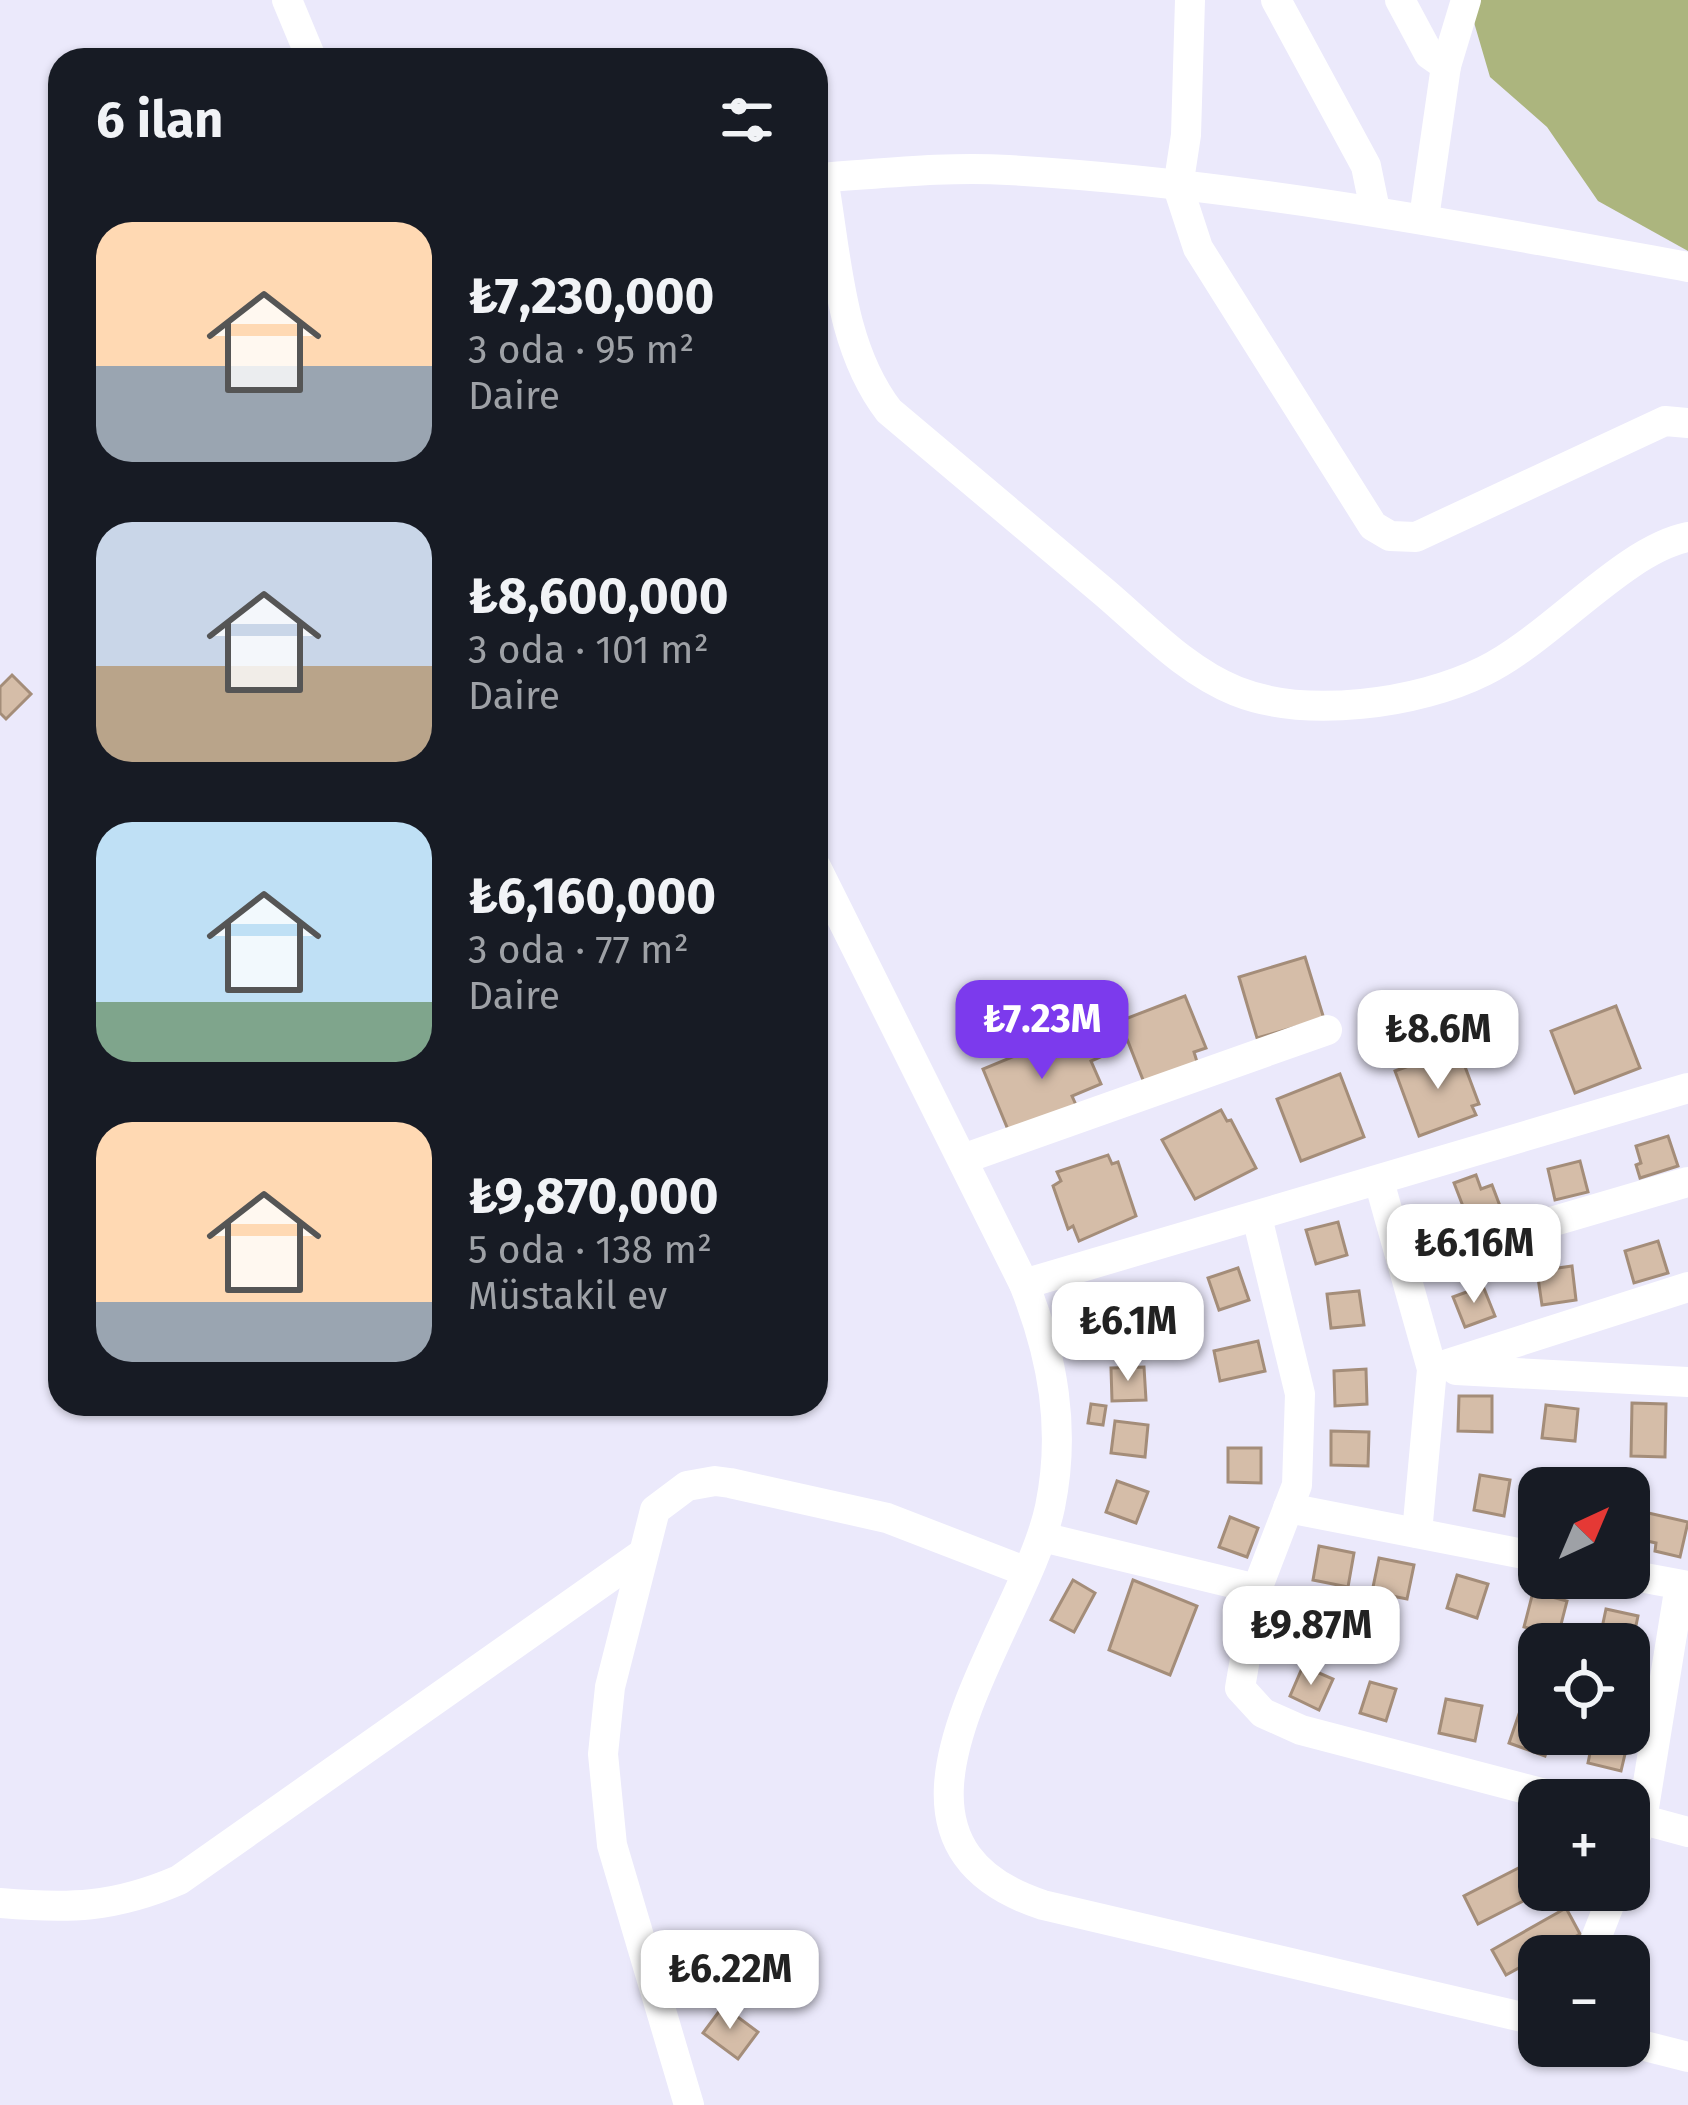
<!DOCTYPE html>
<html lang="tr">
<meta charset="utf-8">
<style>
body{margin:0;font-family:"Fira Sans",sans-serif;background:#20242c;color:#f1f3f6;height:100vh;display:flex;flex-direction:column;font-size:45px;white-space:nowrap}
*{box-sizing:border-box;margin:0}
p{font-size:39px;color:#9ea1a6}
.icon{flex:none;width:66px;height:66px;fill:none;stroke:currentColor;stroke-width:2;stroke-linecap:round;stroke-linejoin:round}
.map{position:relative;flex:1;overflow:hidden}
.drawer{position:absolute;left:48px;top:48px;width:780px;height:1368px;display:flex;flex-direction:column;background:#171b24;border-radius:36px;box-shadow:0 3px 9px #0004}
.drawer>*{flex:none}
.needle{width:78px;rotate:44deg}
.fabs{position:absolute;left:1518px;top:1467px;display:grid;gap:24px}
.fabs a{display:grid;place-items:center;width:132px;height:132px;border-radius:24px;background:#171b24;box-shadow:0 3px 9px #0004;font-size:60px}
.price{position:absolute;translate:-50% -102px;padding:0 27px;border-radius:24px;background:#fff;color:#222;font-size:39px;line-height:78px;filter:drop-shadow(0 3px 6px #0008)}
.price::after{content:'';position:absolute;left:50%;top:72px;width:36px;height:27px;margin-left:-18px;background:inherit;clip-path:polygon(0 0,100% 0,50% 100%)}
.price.on{background:#7c3aed;color:#fff}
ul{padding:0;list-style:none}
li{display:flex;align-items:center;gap:36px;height:300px;padding:0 48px}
li span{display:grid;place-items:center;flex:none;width:336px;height:240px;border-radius:36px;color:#555}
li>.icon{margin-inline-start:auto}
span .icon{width:144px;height:144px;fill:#fffc;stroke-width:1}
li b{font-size:51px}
h2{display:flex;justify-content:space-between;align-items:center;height:144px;padding:0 48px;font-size:51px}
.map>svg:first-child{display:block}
.forest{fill:#acb57e}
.building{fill:#d5bda8;stroke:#a48d79;stroke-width:3}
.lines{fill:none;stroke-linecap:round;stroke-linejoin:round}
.minor{stroke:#fff;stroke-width:30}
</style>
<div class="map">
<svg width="1688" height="2105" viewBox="0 0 1688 2105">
<rect width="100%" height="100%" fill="#ebe9fb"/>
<path class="forest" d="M 1481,0 L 1688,0 L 1688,251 L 1598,201 L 1547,127 L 1490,77 L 1473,19 Z"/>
<g class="building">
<path d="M 12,675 L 31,694 L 6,719 L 0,713 L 0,687 Z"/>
<path d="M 1305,957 L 1324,1019 L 1257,1038 L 1239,977 Z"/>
<path d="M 1185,996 L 1206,1048 L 1194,1052 L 1198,1065 L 1145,1085 L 1120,1021 Z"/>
<path d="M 1616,1006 L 1640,1068 L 1575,1093 L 1551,1031 Z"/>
<path d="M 1098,1037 L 1105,1055 L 1091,1061 L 1101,1084 L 1072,1096 L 1076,1105 L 1009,1132 L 983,1069 L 1044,1044 L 1049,1057 Z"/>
<path d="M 1458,1048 L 1479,1104 L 1472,1106 L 1476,1115 L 1419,1136 L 1395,1071 Z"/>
<path d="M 1340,1074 L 1364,1137 L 1301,1161 L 1277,1099 Z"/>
<path d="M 1221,1110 L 1227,1121 L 1231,1120 L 1256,1168 L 1195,1199 L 1162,1140 Z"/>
<path d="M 1668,1136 L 1678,1166 L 1640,1178 L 1636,1165 L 1641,1163 L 1636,1146 Z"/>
<path d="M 1108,1155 L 1112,1164 L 1118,1162 L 1136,1216 L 1079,1241 L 1073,1226 L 1068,1229 L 1053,1186 L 1061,1181 L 1057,1172 Z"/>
<path d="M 1580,1161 L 1588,1192 L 1555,1200 L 1548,1169 Z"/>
<path d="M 1476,1175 L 1481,1189 L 1492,1185 L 1503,1214 L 1471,1227 L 1454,1183 Z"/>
<path d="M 1338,1222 L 1347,1255 L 1316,1264 L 1306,1230 Z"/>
<path d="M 1658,1241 L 1668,1273 L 1634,1283 L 1625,1251 Z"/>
<path d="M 1572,1266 L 1576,1300 L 1542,1305 L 1537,1271 Z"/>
<path d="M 1238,1268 L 1249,1300 L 1219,1310 L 1208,1278 Z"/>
<path d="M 1483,1286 L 1495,1316 L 1465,1327 L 1453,1297 Z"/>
<path d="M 1126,1291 L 1135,1321 L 1103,1331 L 1094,1301 Z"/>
<path d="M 1359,1291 L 1364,1325 L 1331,1328 L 1327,1294 Z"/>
<path d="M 1191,1327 L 1195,1341 L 1178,1345 L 1175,1331 Z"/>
<path d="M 1258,1341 L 1265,1371 L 1220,1381 L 1214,1351 Z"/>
<path d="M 1144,1367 L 1146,1400 L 1112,1401 L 1111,1368 Z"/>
<path d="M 1366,1369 L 1367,1404 L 1335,1406 L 1334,1371 Z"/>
<path d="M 1459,1396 L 1492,1396 L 1492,1432 L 1458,1431 Z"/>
<path d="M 1632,1403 L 1666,1404 L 1665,1457 L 1631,1456 Z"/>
<path d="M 1091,1404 L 1106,1406 L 1103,1425 L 1088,1423 Z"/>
<path d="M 1546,1405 L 1578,1409 L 1575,1441 L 1542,1438 Z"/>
<path d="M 1115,1421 L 1148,1425 L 1145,1457 L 1111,1453 Z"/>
<path d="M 1331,1431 L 1369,1432 L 1368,1466 L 1331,1465 Z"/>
<path d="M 1228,1448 L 1261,1448 L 1261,1483 L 1228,1482 Z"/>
<path d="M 1480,1475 L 1510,1480 L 1504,1516 L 1474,1510 Z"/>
<path d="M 1117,1481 L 1148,1492 L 1136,1523 L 1106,1512 Z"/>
<path d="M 1644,1512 L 1688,1522 L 1680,1557 L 1655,1551 L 1656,1543 L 1638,1539 Z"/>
<path d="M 1230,1517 L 1258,1528 L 1247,1557 L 1219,1547 Z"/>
<path d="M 1319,1546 L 1354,1553 L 1348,1587 L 1313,1580 Z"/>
<path d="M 1379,1558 L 1414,1565 L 1407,1599 L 1372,1592 Z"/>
<path d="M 1457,1575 L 1488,1584 L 1477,1618 L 1447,1608 Z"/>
<path d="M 1073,1580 L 1095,1593 L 1074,1632 L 1051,1620 Z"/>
<path d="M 1133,1580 L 1197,1606 L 1170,1675 L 1109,1650 Z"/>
<path d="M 1533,1592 L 1567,1601 L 1558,1636 L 1524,1627 Z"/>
<path d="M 1606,1609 L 1638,1616 L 1631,1649 L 1629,1644 L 1599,1642 Z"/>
<path d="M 1303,1666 L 1333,1679 L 1319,1710 L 1290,1696 Z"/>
<path d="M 1370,1682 L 1396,1689 L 1386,1721 L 1360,1713 Z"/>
<path d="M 1446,1699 L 1482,1706 L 1475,1741 L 1439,1733 Z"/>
<path d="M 1520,1711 L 1539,1718 L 1539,1734 L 1552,1734 L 1545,1756 L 1509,1743 Z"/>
<path d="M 1594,1734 L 1629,1737 L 1621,1771 L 1588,1763 Z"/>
<path d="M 1538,1858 L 1539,1890 L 1545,1890 L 1478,1924 L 1464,1896 Z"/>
<path d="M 1566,1908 L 1580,1934 L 1506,1975 L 1492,1950 Z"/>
<path d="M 723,2006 L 758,2032 L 738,2059 L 703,2033 Z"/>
</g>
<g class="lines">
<g class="minor">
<path d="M 287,0 L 312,60"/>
<path d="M 1190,0 L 1186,135 L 1178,187 L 1198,248 L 1373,526 L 1390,536 L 1416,537 L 1665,421 L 1688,423"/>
<path d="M 1276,0 L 1366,166 L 1375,210"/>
<path d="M 1400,0 L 1429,54 L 1446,66"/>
<path d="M 816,178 C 879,174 946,166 1008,170 C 1237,183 1463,226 1688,267"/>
<path d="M 823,178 C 837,257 839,346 889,411 C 961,472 1033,533 1105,593 C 1146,628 1186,671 1236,691 C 1306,719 1418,704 1484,671 C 1550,639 1623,550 1688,537"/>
<path d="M 1424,218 L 1446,66 L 1466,0"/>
<path d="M 816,867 L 1024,1284 C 1053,1357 1066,1429 1050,1507 C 1024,1631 840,1839 1043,1905 L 1539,2021"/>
<path d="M 963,1159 L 1327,1030"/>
<path d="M 1379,1181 L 1432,1369 L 1417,1533"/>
<path d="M 1257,1217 L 1300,1394 L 1297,1485 L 1257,1589 L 1240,1688 L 1263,1713 L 1301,1730 L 1568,1800"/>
<path d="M 1403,1265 L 1688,1182"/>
<path d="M 1024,1284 L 1688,1088"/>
<path d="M 1432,1369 L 1688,1287"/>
<path d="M 1456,1370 L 1688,1382"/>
<path d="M 1288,1508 L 1539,1557"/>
<path d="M 1042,1537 L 1257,1589"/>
<path d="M 1629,1575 L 1688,1586"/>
<path d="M 1629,1816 L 1688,1832"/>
<path d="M 1629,1854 L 1642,1820 L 1680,1585"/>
<path d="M 0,1903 C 69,1909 114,1908 179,1880 L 641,1555"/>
<path d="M 1589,1956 L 1615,1890"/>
<path d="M 1629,2042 L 1688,2057"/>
<path d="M 689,2105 L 612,1845 L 603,1754 L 610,1687 L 655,1510 L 687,1486 L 715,1481 L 730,1483 L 887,1518 L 1027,1572"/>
</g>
</g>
</svg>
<div class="fabs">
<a><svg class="needle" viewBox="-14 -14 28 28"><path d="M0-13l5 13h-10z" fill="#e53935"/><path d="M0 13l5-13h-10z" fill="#9ea1a6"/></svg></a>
<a><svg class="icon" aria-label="locate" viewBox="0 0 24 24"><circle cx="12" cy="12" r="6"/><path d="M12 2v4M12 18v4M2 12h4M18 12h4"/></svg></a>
<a>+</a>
<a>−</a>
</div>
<b class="price on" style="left:1042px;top:1082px">₺7.23M</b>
<b class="price" style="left:1438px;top:1092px">₺8.6M</b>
<b class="price" style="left:1474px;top:1306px">₺6.16M</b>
<b class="price" style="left:1128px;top:1384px">₺6.1M</b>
<b class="price" style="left:1311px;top:1688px">₺9.87M</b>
<b class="price" style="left:730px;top:2032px">₺6.22M</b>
<section class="drawer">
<h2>6 ilan<svg class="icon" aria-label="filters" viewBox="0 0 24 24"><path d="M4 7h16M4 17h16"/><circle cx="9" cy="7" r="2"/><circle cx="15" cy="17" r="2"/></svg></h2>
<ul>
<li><span style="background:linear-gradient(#ffd9b3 60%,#9aa5b1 0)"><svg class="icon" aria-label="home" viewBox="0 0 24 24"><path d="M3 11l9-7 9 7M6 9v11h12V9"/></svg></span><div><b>₺7,230,000</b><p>3 oda · 95 m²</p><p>Daire</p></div></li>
<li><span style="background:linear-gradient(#c9d6e8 60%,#b9a48a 0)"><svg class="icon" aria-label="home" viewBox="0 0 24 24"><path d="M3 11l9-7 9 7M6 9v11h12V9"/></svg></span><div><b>₺8,600,000</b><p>3 oda · 101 m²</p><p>Daire</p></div></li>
<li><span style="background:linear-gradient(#bfe0f5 75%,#7fa58c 0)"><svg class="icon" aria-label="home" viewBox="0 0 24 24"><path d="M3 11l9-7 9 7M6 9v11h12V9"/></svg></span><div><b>₺6,160,000</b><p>3 oda · 77 m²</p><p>Daire</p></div></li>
<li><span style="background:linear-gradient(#ffd9b3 75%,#9aa5b1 0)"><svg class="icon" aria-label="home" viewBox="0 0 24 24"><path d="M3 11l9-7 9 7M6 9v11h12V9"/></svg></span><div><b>₺9,870,000</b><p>5 oda · 138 m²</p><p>Müstakil ev</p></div></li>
</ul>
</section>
</div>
